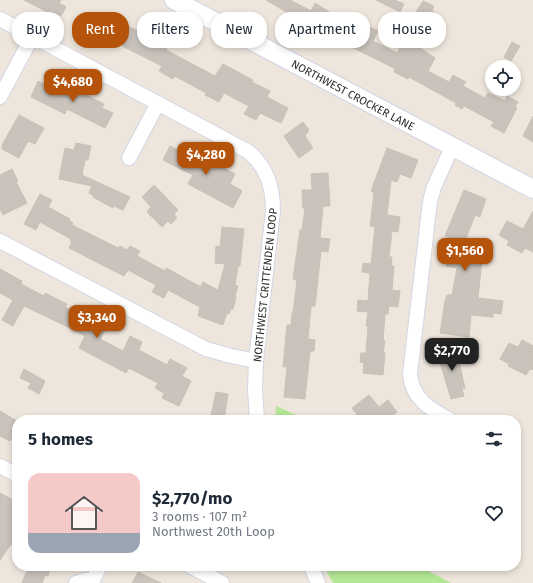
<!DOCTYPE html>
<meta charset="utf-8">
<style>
body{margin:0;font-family:"Fira Sans",sans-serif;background:#f6f6f7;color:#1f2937;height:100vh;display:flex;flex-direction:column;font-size:15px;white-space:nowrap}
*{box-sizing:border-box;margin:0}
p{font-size:13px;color:#747a83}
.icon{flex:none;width:22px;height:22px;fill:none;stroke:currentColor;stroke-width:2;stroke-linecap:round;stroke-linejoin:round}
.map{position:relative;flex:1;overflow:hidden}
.panel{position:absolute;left:12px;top:415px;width:509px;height:156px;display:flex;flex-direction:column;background:#fff;border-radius:16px;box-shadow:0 2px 6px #0003}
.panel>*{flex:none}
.top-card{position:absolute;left:12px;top:12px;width:509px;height:36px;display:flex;gap:8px}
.buttons{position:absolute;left:485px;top:60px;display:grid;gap:8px}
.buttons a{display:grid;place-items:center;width:36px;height:36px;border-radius:50%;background:#fff;box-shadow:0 2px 6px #0003;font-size:20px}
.price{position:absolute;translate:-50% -34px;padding:0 9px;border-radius:8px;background:#b45309;color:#fff;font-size:13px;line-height:26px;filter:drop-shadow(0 1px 2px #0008)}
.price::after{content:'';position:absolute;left:50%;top:24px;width:12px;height:9px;margin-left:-6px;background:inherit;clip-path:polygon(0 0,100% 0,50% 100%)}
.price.active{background:#222;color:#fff}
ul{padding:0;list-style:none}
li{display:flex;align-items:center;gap:12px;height:100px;padding:0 16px}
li+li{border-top:1px solid #e0e1e3}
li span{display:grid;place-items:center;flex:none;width:112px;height:80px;border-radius:12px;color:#555}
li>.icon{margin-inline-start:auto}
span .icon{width:48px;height:48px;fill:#fffc;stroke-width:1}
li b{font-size:17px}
h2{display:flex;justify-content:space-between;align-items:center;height:48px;padding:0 16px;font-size:17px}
.pill{padding:0 14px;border-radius:16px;background:#fff;box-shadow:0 2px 6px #0003;font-size:14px;line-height:36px}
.pill.active{background:#b45309;color:#fff}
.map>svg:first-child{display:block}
.green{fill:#b3e796}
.building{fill:#c9c3bc;stroke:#c9c2b6}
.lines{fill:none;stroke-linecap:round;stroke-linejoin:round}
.minor-casing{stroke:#d1d6e5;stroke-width:16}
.tertiary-casing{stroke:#d1d6e5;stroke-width:20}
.minor{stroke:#fff;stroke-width:14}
.tertiary{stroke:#fff;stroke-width:18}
.labels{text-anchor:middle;stroke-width:3;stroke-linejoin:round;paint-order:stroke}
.street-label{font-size:11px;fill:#2b2b2b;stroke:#fff}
</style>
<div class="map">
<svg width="533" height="583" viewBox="0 0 533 583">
<rect width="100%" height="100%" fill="#eee6dc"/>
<g class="green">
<path d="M 276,406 L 307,420 L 275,420 Z"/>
<path d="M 324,566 L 419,566 L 451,583 L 333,583 Z"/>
</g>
<g class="building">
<path d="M 24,0 L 61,0 L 59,3 L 66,7 L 61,16 L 54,12 L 53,15 Z"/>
<path d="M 266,0 L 290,0 L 311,11 L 315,3 L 350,25 L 355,15 L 365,20 L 363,24 L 378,31 L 373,41 L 397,53 L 406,37 L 419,43 L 417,46 L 435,58 L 428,71 L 449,82 L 453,75 L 466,82 L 463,86 L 485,98 L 488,93 L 505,101 L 507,96 L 518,102 L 515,107 L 517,108 L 504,133 L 491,126 L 494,122 L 464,106 L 462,109 L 455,105 L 456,103 L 409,77 L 408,79 L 394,72 L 395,69 L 386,64 L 331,37 L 329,40 L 305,29 L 306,27 L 293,20 L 295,17 Z"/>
<path d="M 376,0 L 395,0 L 404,4 L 400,12 Z"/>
<path d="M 423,1 L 434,6 L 432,10 L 434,12 L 428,23 L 414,15 Z"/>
<path d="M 86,14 L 111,27 L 104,42 L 79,29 Z"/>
<path d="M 118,21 L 168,46 L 166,50 L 215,76 L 223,64 L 253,80 L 252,82 L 270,91 L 267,97 L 288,108 L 281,123 L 260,113 L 256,120 L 244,114 L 249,106 L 224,93 L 219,102 L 205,95 L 206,93 L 175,76 L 173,79 L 159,71 L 162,66 L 122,46 L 125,40 L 111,33 Z"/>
<path d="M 512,42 L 520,46 L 511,61 L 504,57 Z"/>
<path d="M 38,81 L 60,92 L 65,84 L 104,104 L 102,108 L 113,113 L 105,128 L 67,109 L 65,114 L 31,97 Z"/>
<path d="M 19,115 L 44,128 L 35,144 L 28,141 L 19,158 L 2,149 L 2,145 Z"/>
<path d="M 533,116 L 533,142 L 523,136 Z"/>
<path d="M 303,122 L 309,130 L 305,136 L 313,148 L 299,158 L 284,136 Z"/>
<path d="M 76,143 L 91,146 L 88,160 L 85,160 L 82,175 L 130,197 L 123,210 L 114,206 L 113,208 L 93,197 L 94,196 L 89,193 L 92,186 L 59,179 L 65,148 L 74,150 Z"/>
<path d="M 170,146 L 191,157 L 194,152 L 235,174 L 230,184 L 242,191 L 233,208 L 188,184 L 193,175 L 163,160 Z"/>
<path d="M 387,148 L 418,160 L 411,178 L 400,174 L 397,182 L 391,180 L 387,215 L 400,217 L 398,232 L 392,231 L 389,257 L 392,257 L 391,266 L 394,266 L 392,290 L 400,291 L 398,307 L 389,306 L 388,314 L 385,314 L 383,341 L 385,341 L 383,352 L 385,353 L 383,375 L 363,373 L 364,363 L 360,362 L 361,353 L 366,353 L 368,326 L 366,326 L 368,312 L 357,311 L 358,300 L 368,301 L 370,273 L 362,272 L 363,263 L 371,264 L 375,227 L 370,226 L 374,193 L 371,191 Z"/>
<path d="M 12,169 L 18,181 L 16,182 L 27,203 L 3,215 L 0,209 L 0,175 Z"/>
<path d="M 328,173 L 330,206 L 323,206 L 320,238 L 330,239 L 328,252 L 321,251 L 315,306 L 311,306 L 308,339 L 315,340 L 314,351 L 310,351 L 305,399 L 284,397 L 287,367 L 283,367 L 287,325 L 291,325 L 292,313 L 293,313 L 297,280 L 293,279 L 300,230 L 302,230 L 305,208 L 303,208 L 302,190 L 312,190 L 311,174 Z"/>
<path d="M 154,185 L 178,210 L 174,214 L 177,218 L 171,224 L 168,221 L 162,227 L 147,212 L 151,207 L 142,197 Z"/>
<path d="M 464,190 L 486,199 L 480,217 L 475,215 L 464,244 L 472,245 L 470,257 L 482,259 L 478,298 L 503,301 L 501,314 L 493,313 L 493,317 L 471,315 L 469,337 L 440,333 L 445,301 L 447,295 L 452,295 L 457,268 L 446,266 L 448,256 L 445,255 L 448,237 L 445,236 Z"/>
<path d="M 40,194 L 52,200 L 48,207 L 70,219 L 69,220 L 73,223 L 72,225 L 118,248 L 120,246 L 127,250 L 130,246 L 140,251 L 137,256 L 165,271 L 166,268 L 201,287 L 203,282 L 218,290 L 225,264 L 215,263 L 216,246 L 220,247 L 222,227 L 244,229 L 240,266 L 238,266 L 235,285 L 238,286 L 235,296 L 236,297 L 233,309 L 231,309 L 229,314 L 227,313 L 223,325 L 198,316 L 200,307 L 168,290 L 164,298 L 152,292 L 156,285 L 128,270 L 124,276 L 69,248 L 72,241 L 70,241 L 71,239 L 40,222 L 36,230 L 24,224 Z"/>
<path d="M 533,211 L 533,252 L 525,248 L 522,253 L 507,245 L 509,241 L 499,235 L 507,221 L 523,229 Z"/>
<path d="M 0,269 L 22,281 L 21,284 L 44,296 L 45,293 L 67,304 L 65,307 L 76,312 L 74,316 L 90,325 L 93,318 L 108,325 L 100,339 L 123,351 L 130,336 L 142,342 L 139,350 L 167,365 L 170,359 L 187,368 L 182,376 L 191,381 L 179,406 L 162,398 L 164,393 L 155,388 L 158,383 L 129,368 L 126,373 L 79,348 L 85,336 L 68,327 L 24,306 L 13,326 L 2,320 L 13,300 L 0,293 Z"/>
<path d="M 522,340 L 533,346 L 533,370 L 530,369 L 526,375 L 508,366 L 509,364 L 500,359 L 509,343 L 518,347 Z"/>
<path d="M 456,348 L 465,388 L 462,389 L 464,396 L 451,399 L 437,352 Z"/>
<path d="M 24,369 L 45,381 L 39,394 L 28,388 L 31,383 L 20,378 Z"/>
<path d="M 216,392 L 228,394 L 224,420 L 210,420 Z"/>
<path d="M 369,395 L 379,407 L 388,400 L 397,412 L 387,420 L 361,420 L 352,408 Z"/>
<path d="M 0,411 L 17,421 L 17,429 L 10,441 L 0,436 Z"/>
<path d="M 0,493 L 17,502 L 17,549 L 11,544 L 0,560 Z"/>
<path d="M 23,566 L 51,566 L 48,576 L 45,575 L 42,583 L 22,583 L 27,570 L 23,568 Z"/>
<path d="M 138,572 L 161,583 L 132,583 Z"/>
</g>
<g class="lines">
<g class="minor-casing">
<g id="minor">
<path d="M 0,19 L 249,152 C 267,168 273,187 273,211 L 256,361 L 255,389 L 257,420"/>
<path d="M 0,97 L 32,37"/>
<path d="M 129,158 L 158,103"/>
<path d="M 0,241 L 206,349 L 231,356 L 256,361"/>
<path d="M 450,420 C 430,409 412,399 410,374 L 430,201 L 434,187 L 452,147"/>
<path d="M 0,466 L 17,475"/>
<path d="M 190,566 L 222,583"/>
<path d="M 311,566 L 318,583"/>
<path d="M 92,582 L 100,566"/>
<path d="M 76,583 L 86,580 L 93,583"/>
</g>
</g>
<g class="tertiary-casing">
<path id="tertiary" d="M 174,0 L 533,189"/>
</g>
<use href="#minor" class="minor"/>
<use href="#tertiary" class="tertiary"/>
</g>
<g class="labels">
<g class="street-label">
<text transform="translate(353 95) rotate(28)" y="4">NORTHWEST CROCKER LANE</text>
<text transform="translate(265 285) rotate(-84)" y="4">NORTHWEST CRITTENDEN LOOP</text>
</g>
</g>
</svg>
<div class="buttons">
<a><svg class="icon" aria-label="locate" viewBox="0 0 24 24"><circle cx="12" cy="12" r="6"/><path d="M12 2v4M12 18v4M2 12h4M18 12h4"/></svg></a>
</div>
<b class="price" style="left:73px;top:103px">$4,680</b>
<b class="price" style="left:206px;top:176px">$4,280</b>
<b class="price" style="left:465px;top:272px">$1,560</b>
<b class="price" style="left:97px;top:339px">$3,340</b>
<b class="price active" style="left:452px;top:372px">$2,770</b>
<div class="top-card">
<a class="pill">Buy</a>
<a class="pill active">Rent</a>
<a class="pill">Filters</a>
<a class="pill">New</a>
<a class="pill">Apartment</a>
<a class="pill">House</a>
</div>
<section class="panel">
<h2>5 homes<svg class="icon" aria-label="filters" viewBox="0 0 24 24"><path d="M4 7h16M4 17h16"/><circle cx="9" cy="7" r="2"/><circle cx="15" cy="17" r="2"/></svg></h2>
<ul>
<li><span style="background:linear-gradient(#f6c9c9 75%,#9aa5b1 0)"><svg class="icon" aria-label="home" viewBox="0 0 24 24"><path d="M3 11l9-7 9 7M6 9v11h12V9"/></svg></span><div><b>$2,770/mo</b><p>3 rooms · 107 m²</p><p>Northwest 20th Loop</p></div><svg class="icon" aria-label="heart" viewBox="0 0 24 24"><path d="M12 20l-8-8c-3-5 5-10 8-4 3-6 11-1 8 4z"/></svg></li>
</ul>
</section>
</div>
